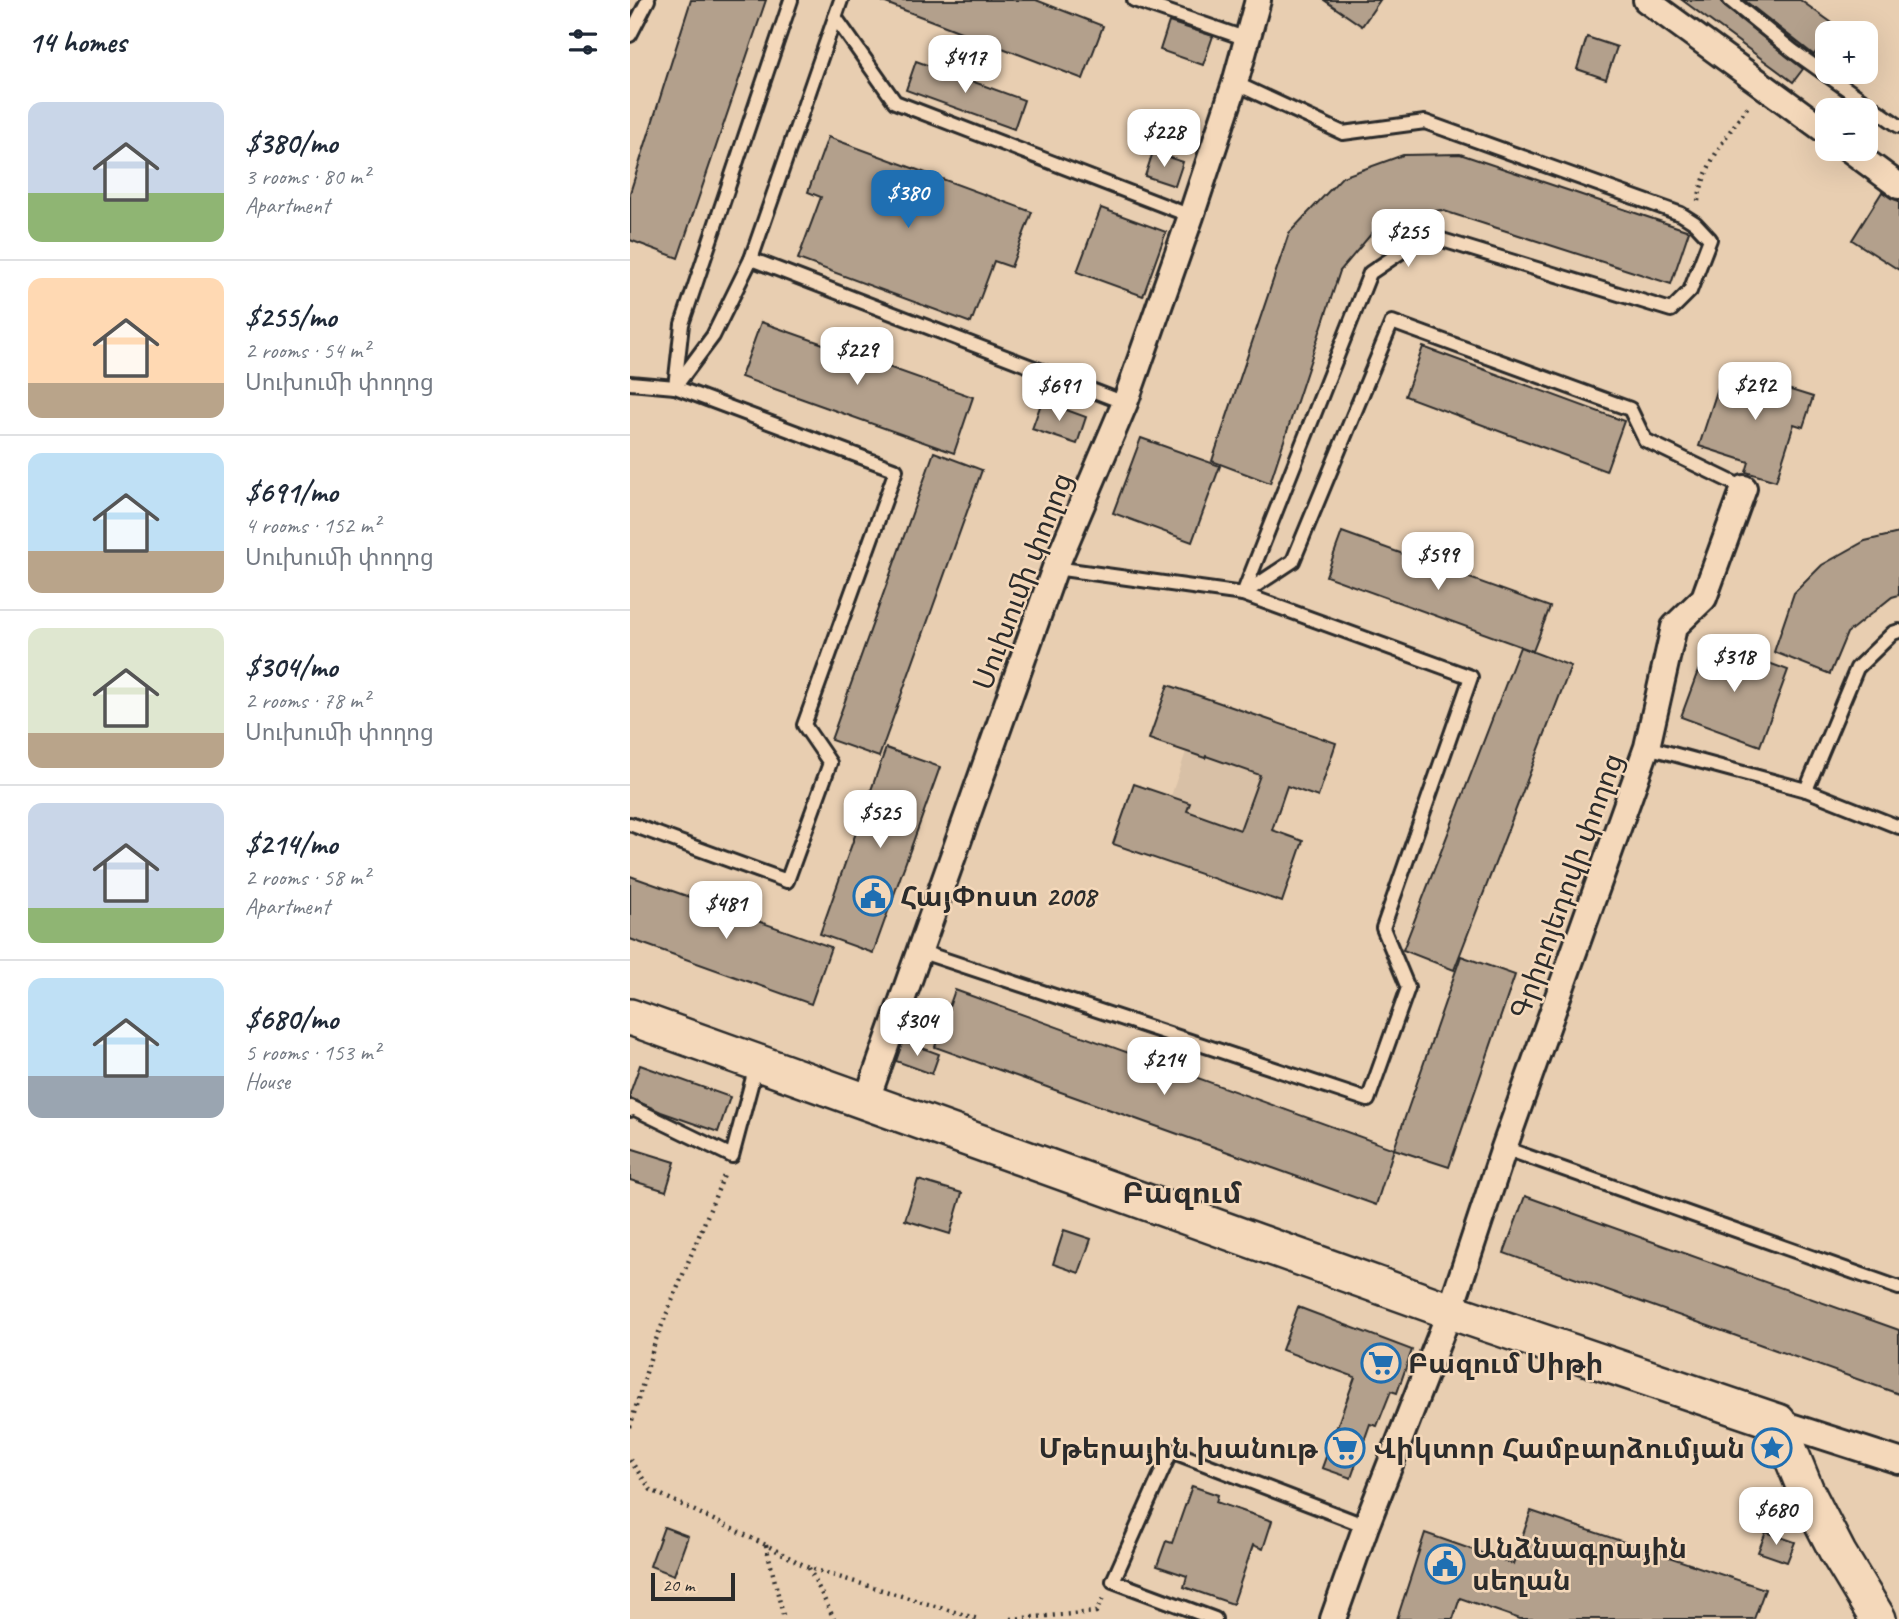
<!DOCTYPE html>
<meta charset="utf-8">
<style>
body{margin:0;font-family:Caveat,"Noto Sans Armenian",sans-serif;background:#f6f6f7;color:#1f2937;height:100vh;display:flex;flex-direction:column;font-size:26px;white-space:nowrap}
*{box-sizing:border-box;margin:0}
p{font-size:23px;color:#747a83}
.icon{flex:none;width:38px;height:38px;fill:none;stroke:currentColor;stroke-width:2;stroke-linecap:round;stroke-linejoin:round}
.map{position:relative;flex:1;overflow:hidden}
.drawer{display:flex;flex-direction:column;background:#fff;width:630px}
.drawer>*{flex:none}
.fabs{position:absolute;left:1185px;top:21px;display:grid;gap:14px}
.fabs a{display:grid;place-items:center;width:63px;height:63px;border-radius:14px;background:#fff;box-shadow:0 7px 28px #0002;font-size:35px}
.scale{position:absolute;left:21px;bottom:18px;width:84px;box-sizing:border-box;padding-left:7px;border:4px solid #2b2b2b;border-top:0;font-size:19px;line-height:24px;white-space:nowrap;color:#2b2b2b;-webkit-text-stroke:5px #f4d8ba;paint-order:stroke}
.price{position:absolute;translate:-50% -60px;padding:0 16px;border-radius:14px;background:#fff;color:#222;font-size:23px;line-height:46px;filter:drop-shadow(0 2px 4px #0008)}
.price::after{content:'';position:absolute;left:50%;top:42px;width:21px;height:16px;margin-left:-10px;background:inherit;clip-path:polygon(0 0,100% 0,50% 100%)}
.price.current{background:#1f6fb2;color:#fff}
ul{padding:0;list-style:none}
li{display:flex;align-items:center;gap:21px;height:175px;padding:0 28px}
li+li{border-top:2px solid #e0e1e3}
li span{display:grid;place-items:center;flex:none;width:196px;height:140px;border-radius:14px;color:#555}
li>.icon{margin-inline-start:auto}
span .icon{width:84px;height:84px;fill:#fffc;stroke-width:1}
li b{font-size:30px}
h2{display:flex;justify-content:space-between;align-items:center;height:84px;padding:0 28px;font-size:30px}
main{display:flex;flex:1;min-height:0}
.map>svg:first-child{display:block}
.built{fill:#d8c0a6}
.building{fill:#b3a08c;stroke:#2b2b2b;stroke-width:2}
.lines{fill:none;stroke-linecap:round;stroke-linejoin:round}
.lane-casing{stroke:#2b2b2b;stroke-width:18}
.street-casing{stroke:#2b2b2b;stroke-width:30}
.secondary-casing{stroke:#2b2b2b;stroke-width:40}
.path{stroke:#2b2b2b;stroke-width:4.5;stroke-dasharray:2 5;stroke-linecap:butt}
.lane{stroke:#f4d8ba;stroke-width:12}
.street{stroke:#f4d8ba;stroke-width:24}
.secondary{stroke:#f4d8ba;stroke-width:35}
.labels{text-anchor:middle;stroke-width:5;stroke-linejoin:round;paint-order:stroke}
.street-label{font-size:28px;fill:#2b2b2b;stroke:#f4d8ba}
.poi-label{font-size:28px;font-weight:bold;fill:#2b2b2b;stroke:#f4d8ba;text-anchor:start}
.neighbourhood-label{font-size:30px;font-weight:bold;fill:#2b2b2b;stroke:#f4d8ba}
</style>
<main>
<section class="drawer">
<h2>14 homes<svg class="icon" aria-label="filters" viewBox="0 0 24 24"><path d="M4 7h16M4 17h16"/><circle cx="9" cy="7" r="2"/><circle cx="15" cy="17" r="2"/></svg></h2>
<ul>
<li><span style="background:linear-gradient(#c9d6e8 65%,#8fb573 0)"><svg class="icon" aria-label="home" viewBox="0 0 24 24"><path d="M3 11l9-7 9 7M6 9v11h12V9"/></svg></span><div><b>$380/mo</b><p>3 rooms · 80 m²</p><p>Apartment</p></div></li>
<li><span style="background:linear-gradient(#ffd9b3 75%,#b9a48a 0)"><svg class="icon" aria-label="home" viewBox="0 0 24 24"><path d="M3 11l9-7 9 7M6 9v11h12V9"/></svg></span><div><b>$255/mo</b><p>2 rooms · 54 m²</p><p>Սուխումի փողոց</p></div></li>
<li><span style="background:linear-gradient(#bfe0f5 70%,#b9a48a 0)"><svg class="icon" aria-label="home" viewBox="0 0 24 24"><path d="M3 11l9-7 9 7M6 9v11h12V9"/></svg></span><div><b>$691/mo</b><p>4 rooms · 152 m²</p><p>Սուխումի փողոց</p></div></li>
<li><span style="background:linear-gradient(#dfe7d0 75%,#b9a48a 0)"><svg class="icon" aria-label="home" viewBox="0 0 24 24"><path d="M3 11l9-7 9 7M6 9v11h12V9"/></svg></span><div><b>$304/mo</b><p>2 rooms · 78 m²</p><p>Սուխումի փողոց</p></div></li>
<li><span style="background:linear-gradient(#c9d6e8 75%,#8fb573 0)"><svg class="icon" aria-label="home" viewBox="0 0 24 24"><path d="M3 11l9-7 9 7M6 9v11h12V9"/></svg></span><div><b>$214/mo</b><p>2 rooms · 58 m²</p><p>Apartment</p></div></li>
<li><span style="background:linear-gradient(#bfe0f5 70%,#9aa5b1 0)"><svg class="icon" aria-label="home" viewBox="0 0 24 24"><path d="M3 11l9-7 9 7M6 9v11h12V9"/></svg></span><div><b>$680/mo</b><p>5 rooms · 153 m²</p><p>House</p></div></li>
</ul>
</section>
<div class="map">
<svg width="1269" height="1619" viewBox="0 0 1269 1619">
<rect width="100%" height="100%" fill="#e8ceb1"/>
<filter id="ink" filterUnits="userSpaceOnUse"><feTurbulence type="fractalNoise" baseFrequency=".0143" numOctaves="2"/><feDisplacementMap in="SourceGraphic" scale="14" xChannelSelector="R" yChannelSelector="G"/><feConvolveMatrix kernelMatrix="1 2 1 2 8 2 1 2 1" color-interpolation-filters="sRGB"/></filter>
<g filter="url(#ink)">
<path class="built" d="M 538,685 L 706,743 L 688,797 L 657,786 L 642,830 L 483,844 L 504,784 L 541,796 L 556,752 L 519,739 Z"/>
<g class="building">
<path d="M 61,0 L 136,0 L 48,258 L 0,240 L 0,193 Z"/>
<path d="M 253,0 L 406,0 L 473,26 L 453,79 L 253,2 Z"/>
<path d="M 694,0 L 750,0 L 732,26 Z"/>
<path d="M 1052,0 L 1091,0 L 1095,7 L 1173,69 L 1163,82 Z"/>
<path d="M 1114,0 L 1170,0 L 1205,25 L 1199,33 L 1197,33 L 1197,36 L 1184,55 Z"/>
<path d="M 539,22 L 583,36 L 573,65 L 530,50 Z"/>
<path d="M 957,37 L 987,47 L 976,79 L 947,69 Z"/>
<path d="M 286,61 L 394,100 L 384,129 L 276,90 Z"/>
<path d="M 198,137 L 402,212 L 381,267 L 364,261 L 341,323 L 168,259 L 191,197 L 178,192 Z"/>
<path d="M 523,152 L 553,162 L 545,186 L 515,176 Z"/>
<path d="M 830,154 L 1059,231 L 1041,284 L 811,210 L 753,220 L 710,271 L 640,483 L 582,461 L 659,233 L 712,177 L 773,155 Z"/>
<path d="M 1252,192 L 1261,198 L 1269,201 L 1269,270 L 1222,240 Z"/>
<path d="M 471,208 L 536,232 L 513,296 L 447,272 Z"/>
<path d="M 131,322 L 343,397 L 324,453 L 111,377 Z"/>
<path d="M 793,347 L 994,421 L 976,471 L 775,396 Z"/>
<path d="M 1107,365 L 1131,373 L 1129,380 L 1183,397 L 1173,427 L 1164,424 L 1146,481 L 1116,472 L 1119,462 L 1069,446 L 1088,388 L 1098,391 Z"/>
<path d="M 412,401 L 456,417 L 447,444 L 402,429 Z"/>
<path d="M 511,438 L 590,466 L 562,542 L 483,513 Z"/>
<path d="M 304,452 L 352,470 L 249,757 L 201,740 Z"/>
<path d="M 712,532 L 920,607 L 903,651 L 696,576 Z"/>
<path d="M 1269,533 L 1269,595 L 1262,597 L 1217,633 L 1200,674 L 1144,652 L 1164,593 L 1192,565 L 1235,541 Z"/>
<path d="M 1079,641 L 1158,670 L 1130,746 L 1051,717 Z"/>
<path d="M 890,647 L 941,666 L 824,970 L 773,950 Z"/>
<path d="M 538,685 L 706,743 L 688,797 L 657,786 L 642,830 L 673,841 L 652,902 L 483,844 L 504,784 L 560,803 L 557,811 L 610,830 L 630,775 L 576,756 L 575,758 L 519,739 Z"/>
<path d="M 256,748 L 310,767 L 243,953 L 190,934 Z"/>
<path d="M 0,876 L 201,947 L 181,1004 L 0,939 Z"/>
<path d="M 831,956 L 885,975 L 819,1167 L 764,1149 Z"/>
<path d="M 325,990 L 764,1149 L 746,1205 L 305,1047 Z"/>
<path d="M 273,1041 L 309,1054 L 302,1074 L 266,1061 Z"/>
<path d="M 10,1065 L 100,1097 L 88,1132 L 31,1112 L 0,1098 L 0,1093 Z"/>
<path d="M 0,1148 L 45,1162 L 36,1191 L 0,1180 Z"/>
<path d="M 288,1180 L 332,1193 L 320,1234 L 275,1220 Z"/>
<path d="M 895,1196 L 1269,1330 L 1269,1394 L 874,1253 Z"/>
<path d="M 434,1230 L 461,1239 L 449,1273 L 423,1264 Z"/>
<path d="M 668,1307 L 782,1350 L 767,1393 L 761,1391 L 747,1426 L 740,1424 L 721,1478 L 692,1468 L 725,1377 L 652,1350 Z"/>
<path d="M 562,1486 L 588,1495 L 586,1502 L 642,1521 L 633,1549 L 623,1545 L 603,1604 L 554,1587 L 557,1576 L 527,1566 L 536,1541 L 542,1543 Z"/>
<path d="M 901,1511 L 1135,1589 L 1124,1619 L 890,1619 L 830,1598 L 823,1619 L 767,1619 L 795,1533 L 883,1564 Z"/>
<path d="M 34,1527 L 58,1536 L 44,1575 L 20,1566 Z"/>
<path d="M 1136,1532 L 1165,1542 L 1157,1562 L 1128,1552 Z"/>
</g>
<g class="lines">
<g class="lane-casing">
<g id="lane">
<path d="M 504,0 L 617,39"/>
<path d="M 1100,0 L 1163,51 L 1269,126"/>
<path d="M 205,17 L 265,102 L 561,216"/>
<path d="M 0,35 L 18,0"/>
<path d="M 605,83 L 713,133 L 795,122 L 1051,214 L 1065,223 L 1080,239 L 1060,291 L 1041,310 L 796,235 L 740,273 L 613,594"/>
<path d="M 121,259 L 495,403"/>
<path d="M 0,383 L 45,387 L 52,324 L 161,0"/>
<path d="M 613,594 L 663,561 L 762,322 L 1000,409 L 1015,440 L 1114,488"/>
<path d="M 1017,747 L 1176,790 L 1269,827"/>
<path d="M 1176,790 L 1227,668 L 1263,633 L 1269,631"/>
<path d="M 0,824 L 157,881 L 200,763 L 174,725 L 266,470 L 45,387 L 83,336 L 121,259 L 211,0"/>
<path d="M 289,951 L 738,1100 L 778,988 L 753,928 L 841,677 L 613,594 L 425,568"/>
<path d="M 0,1110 L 1,1107 L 102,1156 L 126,1066"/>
<path d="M 874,1148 L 1269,1288"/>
<path d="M 585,1619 L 483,1581 L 541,1451 L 736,1526"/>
</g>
</g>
<g class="street-casing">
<g id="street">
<path d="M 1016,0 L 1197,132"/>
<path d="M 1219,149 L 1269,186"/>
<path d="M 236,1102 L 425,568 L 495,403 L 561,216 L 605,83 L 628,0"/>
<path d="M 1148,1422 L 1269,1461"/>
<path d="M 703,1619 L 736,1526 L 820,1311 L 874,1148 L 1017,747 L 1044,627 L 1074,598 L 1114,488"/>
</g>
</g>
<g class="secondary-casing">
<path id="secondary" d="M 0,1017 L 820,1311 L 1148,1422 L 1176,1491 L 1208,1553 L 1248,1619"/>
</g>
<g class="path">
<path d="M 1068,201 C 1075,163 1097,135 1119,105"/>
<path d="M 0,1427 L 25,1342 L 95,1173"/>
<path d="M 0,1460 L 21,1490 L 136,1545 L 179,1568 L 348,1619"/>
<path d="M 136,1545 L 154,1619"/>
<path d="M 179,1568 L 204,1619"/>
<path d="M 381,1619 L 466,1612 L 473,1598"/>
</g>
<use href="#lane" class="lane"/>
<use href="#street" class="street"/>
<use href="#secondary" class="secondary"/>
</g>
</g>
<defs>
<g id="civic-ring" transform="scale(2.0125)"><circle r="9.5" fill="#f4d8ba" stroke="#1f6fb2" stroke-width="1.5"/><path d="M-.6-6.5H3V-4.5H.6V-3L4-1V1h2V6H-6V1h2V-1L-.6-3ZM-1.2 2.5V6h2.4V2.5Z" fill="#1f6fb2"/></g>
<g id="supermarket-ring" transform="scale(2.0125)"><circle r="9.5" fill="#f4d8ba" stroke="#1f6fb2" stroke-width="1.5"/><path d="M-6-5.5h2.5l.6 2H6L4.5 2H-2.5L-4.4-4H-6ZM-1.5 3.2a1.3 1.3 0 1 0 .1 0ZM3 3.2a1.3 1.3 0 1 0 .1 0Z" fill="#1f6fb2"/></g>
<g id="sight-ring" transform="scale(2.0125)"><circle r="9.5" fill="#f4d8ba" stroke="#1f6fb2" stroke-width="1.5"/><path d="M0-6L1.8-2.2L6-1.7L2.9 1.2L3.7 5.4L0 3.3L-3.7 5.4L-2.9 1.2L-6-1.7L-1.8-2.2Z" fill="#1f6fb2"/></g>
</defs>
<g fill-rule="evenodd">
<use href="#civic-ring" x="243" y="896"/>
<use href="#supermarket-ring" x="751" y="1363"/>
<use href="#supermarket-ring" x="715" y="1448"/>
<use href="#sight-ring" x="1142" y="1448"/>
<use href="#civic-ring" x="815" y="1564"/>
</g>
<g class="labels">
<g class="street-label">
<text transform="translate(392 581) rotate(-69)" y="10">Սուխումի փողոց</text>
<text transform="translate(936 886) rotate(-70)" y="10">Գրիբոյեդովի փողոց</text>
</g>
<g class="poi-label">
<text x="270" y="906">ՀայՓոստ 2008</text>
<text x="778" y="1373">Բազում Սիթի</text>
<text x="688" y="1458" text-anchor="end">Մթերային խանութ</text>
<text x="1115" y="1458" text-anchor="end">Վիկտոր Համբարձումյան</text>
<text x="842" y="1558">Անձնագրային<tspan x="842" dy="32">սեղան</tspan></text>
</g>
<g class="neighbourhood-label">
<text x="552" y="1203">Բազում</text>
</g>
</g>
</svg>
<div class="fabs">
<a>+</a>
<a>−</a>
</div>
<div class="scale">20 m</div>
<b class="price" style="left:335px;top:95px">$417</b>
<b class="price" style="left:534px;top:169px">$228</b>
<b class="price current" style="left:278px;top:230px">$380</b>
<b class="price" style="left:778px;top:269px">$255</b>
<b class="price" style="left:227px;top:387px">$229</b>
<b class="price" style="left:1125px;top:422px">$292</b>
<b class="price" style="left:429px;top:423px">$691</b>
<b class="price" style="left:808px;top:592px">$599</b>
<b class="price" style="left:1104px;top:694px">$318</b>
<b class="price" style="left:250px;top:850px">$525</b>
<b class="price" style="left:96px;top:941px">$481</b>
<b class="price" style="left:287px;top:1058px">$304</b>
<b class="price" style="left:534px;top:1097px">$214</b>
<b class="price" style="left:1146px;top:1547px">$680</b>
</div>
</main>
